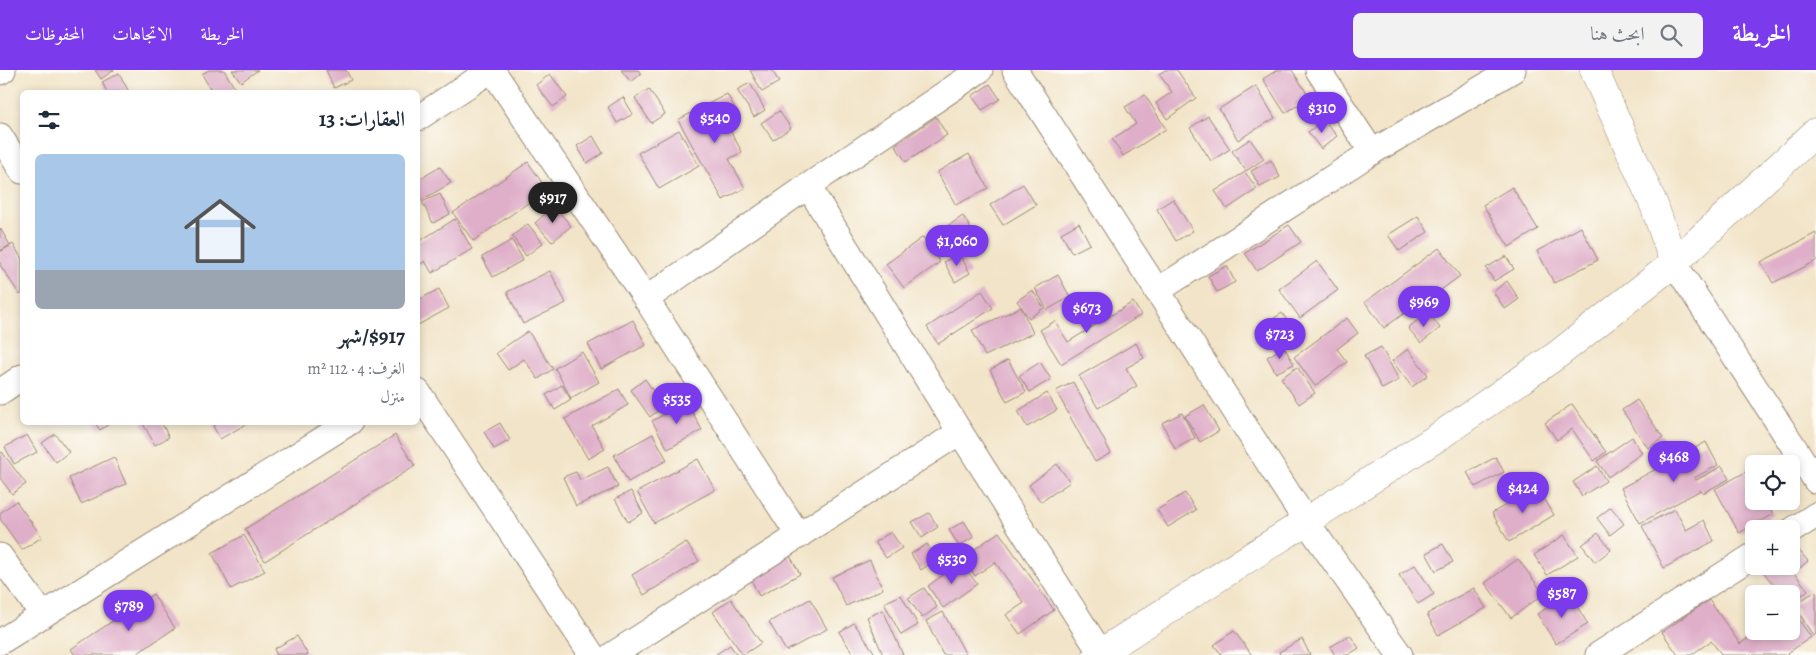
<!DOCTYPE html>
<html lang="ar">
<meta charset="utf-8">
<style>
body{margin:0;font-family:Alegreya,Amiri,serif;background:#f2f2f3;color:#1f2937;direction:rtl;height:100vh;display:flex;flex-direction:column;font-size:19px;white-space:nowrap}
*{box-sizing:border-box;margin:0}
p{font-size:16px;color:#747a83}
.icon{flex:none;width:28px;height:28px;fill:none;stroke:currentColor;stroke-width:2;stroke-linecap:round;stroke-linejoin:round}
.map{position:relative;flex:1;overflow:hidden;direction:ltr}
.side{position:absolute;left:20px;top:20px;width:400px;height:335px;display:flex;flex-direction:column;background:#fff;border-radius:8px;box-shadow:0 2px 8px #0003;direction:rtl}
.side>*{flex:none}
.fabs{position:absolute;left:1745px;top:385px;display:grid;gap:10px}
.fabs a{display:grid;place-items:center;width:55px;height:55px;border-radius:8px;background:#fff;box-shadow:0 2px 8px #0003;font-size:25px}
.price{position:absolute;translate:-50% -42px;padding:0 11px;border-radius:18px;background:#7c3aed;color:#fff;font-size:16px;line-height:32px;filter:drop-shadow(0 1px 2px #0008)}
.price::after{content:'';position:absolute;left:50%;top:30px;width:15px;height:11px;margin-left:-8px;background:inherit;clip-path:polygon(0 0,100% 0,50% 100%)}
.price.selected{background:#222;color:#fff}
ul{padding:0;list-style:none}
li{display:grid;align-content:center;gap:10px;height:265px;padding:0 15px}
li span{display:grid;place-items:center;height:155px;border-radius:8px;color:#555}
li>.icon{margin-inline-start:auto}
span .icon{width:90px;height:90px;fill:#fffc;stroke-width:1}
li b{font-size:21px}
h2{display:flex;justify-content:space-between;align-items:center;height:60px;padding:0 15px;font-size:21px}
header{display:flex;align-items:center;gap:30px;box-sizing:border-box;height:70px;padding:0 25px;background:#7c3aed;color:#fff}
header strong{font-size:24px}
nav{display:flex;gap:28px;margin-inline-start:auto;font-size:18px}
.search{width:350px;height:45px;background:#f2f2f3;display:flex;align-items:center;gap:12px;box-sizing:border-box;padding:0 18px;border-radius:8px;color:#747a83;font-size:19px}
.map>svg:first-child{display:block}
.building{fill:#dfafc9}
.lines{fill:none;stroke-linecap:round;stroke-linejoin:round}
.minor-casing{stroke:#968773;stroke-width:27}
.tertiary-casing{stroke:#968773;stroke-width:29}
.primary-casing{stroke:#968773;stroke-width:29}
.minor{stroke:#fff;stroke-width:25}
.tertiary{stroke:#fff;stroke-width:28}
.primary{stroke:#fff;stroke-width:28}
</style>
<header>
<strong>الخريطة</strong>
<div class="search"><svg class="icon" aria-label="search" viewBox="0 0 24 24"><circle cx="10" cy="10" r="6"/><path d="M15 15l6 6"/></svg>ابحث هنا</div>
<nav><a>الخريطة</a><a>الاتجاهات</a><a>المحفوظات</a></nav>
</header>
<div class="map">
<svg width="1816" height="585" viewBox="0 0 1816 585">
<rect width="100%" height="100%" fill="#fdfcf7"/>
<filter id="ink" filterUnits="userSpaceOnUse"><feTurbulence type="fractalNoise" baseFrequency=".02" numOctaves="2"/><feDisplacementMap in="SourceGraphic" scale="10" xChannelSelector="R" yChannelSelector="G"/><feConvolveMatrix kernelMatrix="1 2 1 2 8 2 1 2 1" color-interpolation-filters="sRGB"/></filter>
<filter id="wash" filterUnits="userSpaceOnUse"><feTurbulence type="fractalNoise" baseFrequency=".0096" numOctaves="4" result="noise"/><feDisplacementMap in="SourceGraphic" scale="20" xChannelSelector="R" yChannelSelector="G"/><feGaussianBlur stdDeviation="1.12" result="paint"/><feColorMatrix in="noise" values="0 0 0 0 0 0 0 0 0 0 0 0 0 0 0 0 0 1.4 0 .05"/><feComposite in="paint" operator="in"/></filter>
<g filter="url(#wash)">
<rect width="100%" height="100%" fill="#f2e4c8"/>
<g id="blocks">
<g class="building">
<path d="M 95,0 L 114,0 L 101,9 Z"/>
<path d="M 209,0 L 224,0 L 237,22 L 212,22 L 202,4 Z"/>
<path d="M 232,0 L 258,0 L 241,12 Z"/>
<path d="M 326,0 L 346,0 L 351,10 L 334,18 Z"/>
<path d="M 621,0 L 638,0 L 641,4 L 631,12 Z"/>
<path d="M 750,0 L 772,0 L 779,12 L 762,22 Z"/>
<path d="M 1165,0 L 1177,0 L 1196,28 L 1167,49 L 1156,33 L 1172,22 L 1159,4 Z"/>
<path d="M 1277,0 L 1292,0 L 1310,28 L 1285,43 L 1263,9 Z"/>
<path d="M 119,3 L 129,22 L 107,22 L 102,12 Z"/>
<path d="M 550,4 L 567,27 L 553,37 L 536,15 Z"/>
<path d="M 750,13 L 765,40 L 754,47 L 737,20 Z"/>
<path d="M 990,14 L 1000,29 L 982,40 L 972,26 Z"/>
<path d="M 1256,16 L 1275,48 L 1238,70 L 1219,39 Z"/>
<path d="M 649,19 L 665,44 L 651,53 L 635,28 Z"/>
<path d="M 727,24 L 736,40 L 723,47 L 742,82 L 729,89 L 745,118 L 723,130 L 678,50 Z"/>
<path d="M 1145,25 L 1166,59 L 1123,86 L 1112,69 L 1136,54 L 1125,37 Z"/>
<path d="M 623,27 L 633,44 L 617,53 L 608,37 Z"/>
<path d="M 779,41 L 791,58 L 773,70 L 761,53 Z"/>
<path d="M 1208,46 L 1230,79 L 1211,91 L 1190,58 Z"/>
<path d="M 936,47 L 947,65 L 906,92 L 895,75 Z"/>
<path d="M 1324,50 L 1337,66 L 1321,79 L 1308,62 Z"/>
<path d="M 679,60 L 699,96 L 659,119 L 638,83 Z"/>
<path d="M 593,66 L 603,83 L 587,93 L 577,76 Z"/>
<path d="M 1250,69 L 1264,89 L 1246,101 L 1232,81 Z"/>
<path d="M 969,84 L 988,118 L 956,135 L 937,102 Z"/>
<path d="M 1271,90 L 1280,107 L 1260,117 L 1251,101 Z"/>
<path d="M 528,92 L 547,120 L 473,171 L 453,143 Z"/>
<path d="M 440,97 L 451,113 L 420,131 L 418,126 L 418,110 Z"/>
<path d="M 1245,102 L 1257,119 L 1227,139 L 1215,121 Z"/>
<path d="M 1023,114 L 1036,135 L 1003,155 L 990,135 Z"/>
<path d="M 1512,117 L 1538,159 L 1509,177 L 1483,135 Z"/>
<path d="M 440,124 L 450,144 L 433,153 L 422,132 Z"/>
<path d="M 1173,129 L 1193,161 L 1176,171 L 1157,139 Z"/>
<path d="M 554,136 L 571,156 L 552,172 L 535,153 Z"/>
<path d="M 963,146 L 980,173 L 963,184 L 946,157 Z"/>
<path d="M 1418,146 L 1428,162 L 1399,181 L 1388,165 Z"/>
<path d="M 455,149 L 472,179 L 432,203 L 425,191 L 418,196 L 418,172 Z"/>
<path d="M 1079,153 L 1090,174 L 1072,183 L 1061,163 Z"/>
<path d="M 528,154 L 543,173 L 526,186 L 512,166 Z"/>
<path d="M 1289,155 L 1301,172 L 1257,201 L 1245,183 Z"/>
<path d="M 1581,157 L 1598,190 L 1554,213 L 1537,181 Z"/>
<path d="M 0,158 L 10,175 L 0,181 Z"/>
<path d="M 1816,163 L 1816,191 L 1773,213 L 1761,192 Z"/>
<path d="M 923,167 L 940,192 L 904,218 L 886,194 Z"/>
<path d="M 512,170 L 523,190 L 493,207 L 482,187 Z"/>
<path d="M 13,174 L 22,189 L 22,223 L 20,225 L 0,195 L 0,182 Z"/>
<path d="M 1439,178 L 1460,206 L 1426,231 L 1424,229 L 1384,258 L 1365,232 Z"/>
<path d="M 959,183 L 970,203 L 955,212 L 944,192 Z"/>
<path d="M 1506,186 L 1514,199 L 1494,211 L 1486,198 Z"/>
<path d="M 1317,191 L 1338,220 L 1300,248 L 1279,219 Z"/>
<path d="M 1227,196 L 1235,212 L 1217,222 L 1208,206 Z"/>
<path d="M 550,201 L 566,233 L 523,254 L 507,222 Z"/>
<path d="M 1058,205 L 1070,227 L 1047,240 L 1035,218 Z"/>
<path d="M 1507,211 L 1519,229 L 1505,239 L 1493,222 Z"/>
<path d="M 439,219 L 449,238 L 418,255 L 418,230 Z"/>
<path d="M 1032,220 L 1044,238 L 1029,248 L 1017,231 Z"/>
<path d="M 982,221 L 993,238 L 938,274 L 927,257 Z"/>
<path d="M 1133,232 L 1141,245 L 1061,294 L 1040,260 L 1055,251 L 1068,272 Z"/>
<path d="M 1021,237 L 1033,263 L 985,286 L 972,260 Z"/>
<path d="M 1428,242 L 1440,258 L 1421,273 L 1408,258 Z"/>
<path d="M 1282,243 L 1293,259 L 1267,276 L 1256,260 Z"/>
<path d="M 1347,248 L 1358,263 L 1337,279 L 1347,292 L 1315,316 L 1294,287 Z"/>
<path d="M 633,250 L 646,275 L 601,299 L 588,274 Z"/>
<path d="M 528,261 L 553,299 L 538,309 L 524,289 L 508,300 L 496,283 Z"/>
<path d="M 1136,273 L 1144,288 L 1126,298 L 1137,316 L 1098,338 L 1079,306 Z"/>
<path d="M 1284,277 L 1294,294 L 1276,303 L 1267,287 Z"/>
<path d="M 1381,277 L 1399,310 L 1382,319 L 1364,286 Z"/>
<path d="M 1408,279 L 1428,305 L 1412,317 L 1392,291 Z"/>
<path d="M 582,282 L 599,312 L 571,328 L 555,298 Z"/>
<path d="M 1008,290 L 1026,322 L 1007,332 L 990,300 Z"/>
<path d="M 1040,292 L 1051,309 L 1030,322 L 1019,306 Z"/>
<path d="M 1297,297 L 1315,323 L 1299,334 L 1281,308 Z"/>
<path d="M 645,309 L 664,336 L 650,347 L 631,320 Z"/>
<path d="M 1073,312 L 1111,383 L 1095,392 L 1056,321 Z"/>
<path d="M 562,315 L 571,330 L 555,340 L 546,325 Z"/>
<path d="M 619,319 L 628,335 L 592,356 L 605,379 L 588,389 L 565,349 Z"/>
<path d="M 1047,323 L 1057,340 L 1027,357 L 1018,341 Z"/>
<path d="M 1637,330 L 1663,368 L 1648,378 L 1622,340 Z"/>
<path d="M 687,332 L 702,360 L 668,379 L 652,351 Z"/>
<path d="M 1572,334 L 1606,382 L 1594,391 L 1572,359 L 1557,370 L 1545,353 Z"/>
<path d="M 1204,335 L 1219,361 L 1200,372 L 1185,346 Z"/>
<path d="M 1182,343 L 1195,368 L 1175,379 L 1162,353 Z"/>
<path d="M 94,352 L 112,352 L 100,360 Z"/>
<path d="M 142,352 L 161,352 L 169,367 L 155,375 Z"/>
<path d="M 219,352 L 250,352 L 220,369 L 213,356 Z"/>
<path d="M 500,353 L 510,370 L 494,379 L 484,362 Z"/>
<path d="M 55,364 L 69,382 L 56,392 L 42,373 Z"/>
<path d="M 653,364 L 667,390 L 628,412 L 614,385 Z"/>
<path d="M 27,365 L 37,382 L 14,394 L 5,377 Z"/>
<path d="M 395,365 L 415,396 L 265,491 L 245,459 Z"/>
<path d="M 1632,367 L 1642,383 L 1608,407 L 1597,391 Z"/>
<path d="M 1706,372 L 1718,395 L 1694,408 L 1696,410 L 1722,396 L 1729,409 L 1703,423 L 1701,420 L 1640,453 L 1621,418 Z"/>
<path d="M 2,382 L 26,414 L 12,424 L 0,408 L 0,383 Z"/>
<path d="M 114,387 L 126,414 L 81,434 L 69,408 Z"/>
<path d="M 1496,387 L 1504,402 L 1475,417 L 1467,402 Z"/>
<path d="M 698,389 L 715,420 L 654,453 L 637,422 Z"/>
<path d="M 1057,394 L 1070,412 L 1041,432 L 1029,415 Z"/>
<path d="M 1597,396 L 1606,411 L 1582,426 L 1573,412 Z"/>
<path d="M 608,397 L 618,417 L 576,436 L 563,407 L 576,402 L 580,410 Z"/>
<path d="M 1749,400 L 1754,409 L 1754,431 L 1766,431 L 1773,444 L 1739,463 L 1715,419 Z"/>
<path d="M 1537,416 L 1554,445 L 1509,472 L 1492,443 Z"/>
<path d="M 631,421 L 643,443 L 628,452 L 615,429 Z"/>
<path d="M 1185,423 L 1196,440 L 1168,457 L 1157,440 Z"/>
<path d="M 16,431 L 42,467 L 22,480 L 0,449 L 0,443 Z"/>
<path d="M 1611,437 L 1624,454 L 1610,465 L 1597,448 Z"/>
<path d="M 1675,439 L 1686,460 L 1704,450 L 1714,471 L 1664,498 L 1642,456 Z"/>
<path d="M 929,443 L 938,457 L 922,468 L 912,452 Z"/>
<path d="M 964,451 L 974,467 L 959,476 L 949,460 Z"/>
<path d="M 891,462 L 902,478 L 886,488 L 875,472 Z"/>
<path d="M 999,462 L 1054,540 L 1020,564 L 1006,545 L 1024,533 L 995,492 L 975,506 L 962,488 Z"/>
<path d="M 1598,463 L 1611,480 L 1595,492 L 1582,475 Z"/>
<path d="M 244,465 L 265,501 L 231,519 L 212,483 Z"/>
<path d="M 1564,465 L 1578,486 L 1547,505 L 1534,485 Z"/>
<path d="M 1791,471 L 1808,491 L 1794,503 L 1808,520 L 1791,534 L 1791,524 L 1781,524 L 1760,498 L 1762,496 L 1791,496 Z"/>
<path d="M 686,472 L 699,491 L 644,525 L 632,505 Z"/>
<path d="M 927,474 L 937,489 L 921,500 L 911,484 Z"/>
<path d="M 1443,474 L 1453,492 L 1436,501 L 1426,483 Z"/>
<path d="M 789,484 L 800,504 L 759,526 L 749,505 Z"/>
<path d="M 1518,489 L 1544,524 L 1511,548 L 1485,513 Z"/>
<path d="M 870,490 L 883,519 L 846,536 L 832,507 Z"/>
<path d="M 961,492 L 977,514 L 943,538 L 928,516 Z"/>
<path d="M 1415,495 L 1434,524 L 1418,534 L 1399,505 Z"/>
<path d="M 924,518 L 937,537 L 922,548 L 908,528 Z"/>
<path d="M 1474,518 L 1486,538 L 1438,565 L 1427,544 Z"/>
<path d="M 1816,521 L 1816,564 L 1813,566 L 1794,535 Z"/>
<path d="M 153,524 L 175,558 L 135,585 L 75,585 L 71,579 Z"/>
<path d="M 1569,524 L 1588,554 L 1556,574 L 1537,544 Z"/>
<path d="M 901,525 L 918,555 L 901,565 L 884,533 Z"/>
<path d="M 731,529 L 761,573 L 743,585 L 713,542 Z"/>
<path d="M 810,529 L 827,559 L 786,581 L 769,552 Z"/>
<path d="M 1709,530 L 1740,574 L 1758,561 L 1791,561 L 1791,539 L 1811,567 L 1785,585 L 1722,585 L 1711,571 L 1691,585 L 1678,585 L 1662,562 Z"/>
<path d="M 883,540 L 903,585 L 883,585 L 867,547 Z"/>
<path d="M 943,542 L 966,585 L 943,585 L 926,551 Z"/>
<path d="M 854,553 L 876,585 L 854,585 L 839,562 Z"/>
<path d="M 1234,561 L 1252,585 L 1222,585 L 1214,575 Z"/>
<path d="M 1350,565 L 1359,578 L 1348,585 L 1335,585 L 1330,577 Z"/>
<path d="M 297,566 L 308,585 L 277,585 L 274,579 Z"/>
<path d="M 1302,569 L 1310,585 L 1280,585 L 1279,582 Z"/>
<path d="M 730,575 L 737,585 L 715,585 Z"/>
</g>
</g>
</g>
<g filter="url(#ink)">
<use href="#blocks" fill-opacity="0" stroke="#968773" stroke-width="1"/>
<g class="lines">
<g class="minor-casing">
<g id="minor">
<path d="M 492,0 L 646,229 L 799,466"/>
<path d="M 1015,0 L 1306,451 L 1400,585"/>
<path d="M 1318,0 L 1372,82"/>
<path d="M 0,2 L 3,0"/>
<path d="M 418,48 L 491,0"/>
<path d="M 0,66 L 22,101"/>
<path d="M 808,116 L 960,362 L 1102,585"/>
<path d="M 1674,193 L 1816,411"/>
<path d="M 1157,221 L 1372,82 L 1513,0"/>
<path d="M 646,229 L 808,116 L 980,0"/>
<path d="M 0,322 L 22,307"/>
<path d="M 418,322 L 592,585"/>
<path d="M 1791,461 L 1816,445"/>
<path d="M 0,486 L 43,545"/>
<path d="M 0,572 L 350,352"/>
<path d="M 612,585 L 960,362"/>
<path d="M 1598,585 L 1754,485"/>
</g>
</g>
<g class="tertiary-casing">
<path id="tertiary" d="M 1594,0 L 1654,135 L 1674,193"/>
</g>
<g class="primary-casing">
<path id="primary" d="M 1097,585 L 1435,369 L 1557,285 L 1674,193 L 1816,62"/>
</g>
<use href="#minor" class="minor"/>
<use href="#tertiary" class="tertiary"/>
<use href="#primary" class="primary"/>
</g>
</g>
</svg>
<div class="fabs">
<a><svg class="icon" aria-label="locate" viewBox="0 0 24 24"><circle cx="12" cy="12" r="6"/><path d="M12 2v4M12 18v4M2 12h4M18 12h4"/></svg></a>
<a>+</a>
<a>−</a>
</div>
<b class="price" style="left:1322px;top:64px">$310</b>
<b class="price" style="left:715px;top:74px">$540</b>
<b class="price selected" style="left:553px;top:154px">$917</b>
<b class="price" style="left:957px;top:197px">$1,060</b>
<b class="price" style="left:1424px;top:258px">$969</b>
<b class="price" style="left:1087px;top:264px">$673</b>
<b class="price" style="left:1280px;top:290px">$723</b>
<b class="price" style="left:677px;top:355px">$535</b>
<b class="price" style="left:1674px;top:413px">$468</b>
<b class="price" style="left:1523px;top:444px">$424</b>
<b class="price" style="left:952px;top:515px">$530</b>
<b class="price" style="left:1562px;top:549px">$587</b>
<b class="price" style="left:129px;top:562px">$789</b>
<section class="side">
<h2>العقارات: 13<svg class="icon" aria-label="filters" viewBox="0 0 24 24"><path d="M4 7h16M4 17h16"/><circle cx="9" cy="7" r="2"/><circle cx="15" cy="17" r="2"/></svg></h2>
<ul>
<li><span style="background:linear-gradient(#a9c7e8 75%,#9aa5b1 0)"><svg class="icon" aria-label="home" viewBox="0 0 24 24"><path d="M3 11l9-7 9 7M6 9v11h12V9"/></svg></span><div><b>$917/شهر</b><p>الغرف: 4 · 112 m²</p><p>منزل</p></div></li>
</ul>
</section>
</div>
